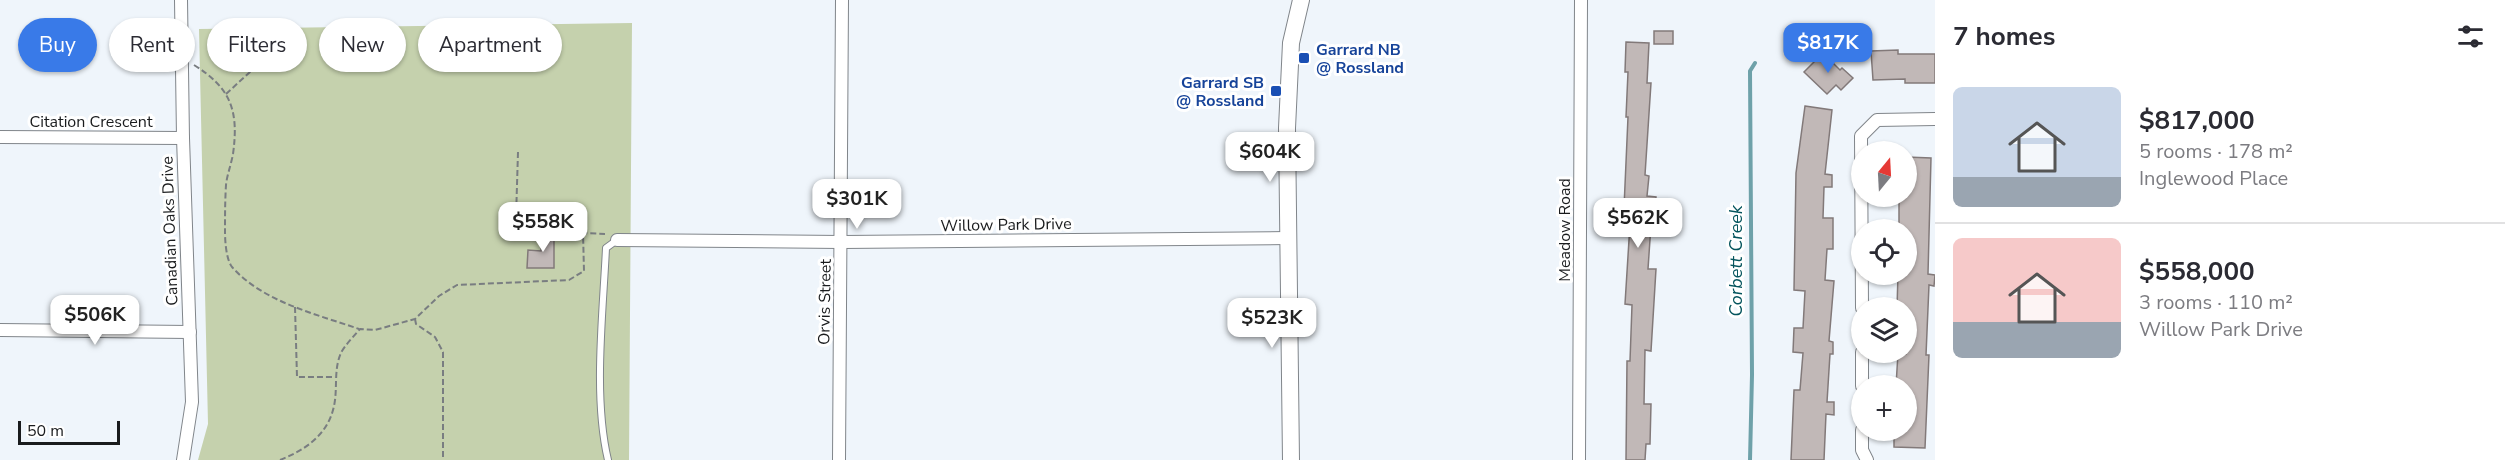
<!DOCTYPE html>
<meta charset="utf-8">
<style>
body{margin:0;font-family:"Nunito Sans",sans-serif;background:#f7f7f7;color:#2b2b33;height:100vh;display:flex;flex-direction:column;font-size:22px;white-space:nowrap}
*{box-sizing:border-box;margin:0}
p{font-size:20px;color:#7c7c81}
.icon{flex:none;width:33px;height:33px;fill:none;stroke:currentColor;stroke-width:2;stroke-linecap:round;stroke-linejoin:round}
.map{position:relative;flex:1;overflow:hidden}
.details{display:flex;flex-direction:column;background:#fff;width:570px}
.details>*{flex:none}
.banner{position:absolute;left:18px;top:18px;width:570px;height:54px;display:flex;gap:12px}
.needle{width:39px;rotate:18deg}
.controls{position:absolute;left:1851px;top:141px;display:grid;gap:12px}
.controls a{display:grid;place-items:center;width:66px;height:66px;border-radius:50%;background:#fff;box-shadow:0 2px 4px #0004;font-size:30px}
.scale{position:absolute;left:18px;bottom:15px;width:102px;box-sizing:border-box;padding-left:6px;border:3px solid #191b1d;border-top:0;font-size:16px;line-height:21px;white-space:nowrap;color:#191b1d;-webkit-text-stroke:4px #fff;paint-order:stroke}
.price{position:absolute;translate:-50% -51px;padding:0 14px;border-radius:12px;background:#fff;color:#222;font-size:20px;line-height:39px;filter:drop-shadow(0 2px 3px #0008)}
.price::after{content:'';position:absolute;left:50%;top:36px;width:18px;height:14px;margin-left:-9px;background:inherit;clip-path:polygon(0 0,100% 0,50% 100%)}
.price.current{background:#397ae8;color:#fff}
ul{padding:0;list-style:none}
li{display:flex;align-items:center;gap:18px;height:150px;padding:0 18px}
li+li{border-top:2px solid #e1e1e2}
li span{display:grid;place-items:center;flex:none;width:168px;height:120px;border-radius:9px;color:#555}
li>.icon{margin-inline-start:auto}
span .icon{width:72px;height:72px;fill:#fffc;stroke-width:1}
li b{font-size:26px}
h2{display:flex;justify-content:space-between;align-items:center;height:72px;padding:0 18px;font-size:26px}
.tag{padding:0 21px;border-radius:27px;background:#fff;box-shadow:0 2px 4px #0004;font-size:21px;line-height:54px}
.tag.current{background:#397ae8;color:#fff}
main{display:flex;flex:1;min-height:0}
.map>svg:first-child{display:block}
.green{fill:#c5d1ad}
.lines{fill:none;stroke-linecap:round;stroke-linejoin:round}
.stream{stroke:#6ea1a9;stroke-width:4}
.building{fill:#c1b8b7;stroke:#827979;stroke-width:1.5}
.service-casing{stroke:#80858a;stroke-width:8}
.minor-casing{stroke:#80858a;stroke-width:14}
.tertiary-casing{stroke:#80858a;stroke-width:18}
.path{stroke:#797d81;stroke-width:2;stroke-dasharray:6 3;stroke-linecap:butt}
.service{stroke:#fff;stroke-width:6}
.minor{stroke:#fff;stroke-width:12}
.tertiary{stroke:#fff;stroke-width:16}
.transit-dot{fill:#1a4fb4;stroke:#fff;stroke-width:2}
.labels{text-anchor:middle;stroke-width:6;stroke-linejoin:round;paint-order:stroke}
.transit-label{font-size:16px;font-weight:bold;fill:#164399;stroke:#fff;text-anchor:start}
.street-label{font-size:16px;fill:#191b1d;stroke:#fff}
.water-label{font-size:18px;font-style:italic;fill:#04545d;stroke:#fff}
</style>
<main>
<div class="map">
<svg width="1935" height="460" viewBox="0 0 1935 460">
<rect width="100%" height="100%" fill="#eff5fb"/>
<path class="green" d="M 632,23 L 629,460 L 198,460 L 208,424 L 199,29 Z"/>
<g class="lines">
<path class="stream" d="M 1750,460 L 1752,375 L 1750,71 L 1755,63"/>
</g>
<g class="building">
<rect x="1654" y="31" width="19" height="13"/>
<path d="M 1626,42 L 1649,43 L 1647,83 L 1651,83 L 1645,175 L 1649,176 L 1647,196 L 1656,197 L 1655,210 L 1652,210 L 1648,269 L 1656,269 L 1651,351 L 1645,350 L 1644,404 L 1651,404 L 1650,444 L 1646,444 L 1645,460 L 1626,460 L 1627,361 L 1630,361 L 1632,305 L 1625,304 L 1631,208 L 1624,208 L 1628,117 L 1626,117 L 1628,72 L 1625,72 Z"/>
<path d="M 1898,50 L 1898,54 L 1935,54 L 1935,83 L 1905,83 L 1905,79 L 1873,80 L 1871,51 Z"/>
<path d="M 1823,53 L 1840,70 L 1842,68 L 1853,78 L 1841,90 L 1836,85 L 1827,94 L 1804,72 Z"/>
<path d="M 1805,106 L 1832,110 L 1825,174 L 1832,175 L 1832,187 L 1824,187 L 1823,218 L 1833,218 L 1833,249 L 1827,249 L 1825,280 L 1834,281 L 1829,341 L 1833,342 L 1833,354 L 1830,354 L 1827,402 L 1834,402 L 1834,415 L 1826,414 L 1824,460 L 1791,460 L 1794,390 L 1800,390 L 1803,353 L 1793,352 L 1794,328 L 1803,328 L 1805,291 L 1794,290 L 1796,173 Z"/>
<path d="M 1906,157 L 1931,158 L 1928,274 L 1935,275 L 1934,286 L 1929,285 L 1926,355 L 1929,355 L 1925,448 L 1894,447 L 1894,430 L 1906,430 L 1906,386 L 1896,386 L 1898,353 L 1906,354 L 1906,308 L 1897,308 L 1898,274 L 1906,274 L 1906,230 L 1899,230 L 1899,196 L 1906,196 Z"/>
<path d="M 542,231 L 554,231 L 554,268 L 527,268 L 528,250 L 541,251 Z"/>
</g>
<g class="lines">
<g class="service-casing">
<path id="service" d="M 608,460 C 593,397 603,313 606,248 L 617,240"/>
</g>
<g class="minor-casing">
<g id="minor">
<path d="M 181,0 L 183,138 L 192,402 L 183,460"/>
<path d="M 0,137 L 183,138"/>
<path d="M 617,240 L 842,242 L 1287,238"/>
<path d="M 1862,308 L 1861,136 L 1877,120 L 1935,119"/>
<path d="M 0,330 L 190,332"/>
<path d="M 1862,352 L 1862,386"/>
<path d="M 1862,430 L 1862,450 L 1867,460"/>
<path d="M 839,460 L 842,0"/>
<path d="M 1579,460 L 1581,0"/>
</g>
</g>
<g class="tertiary-casing">
<path id="tertiary" d="M 1291,460 L 1287,128 L 1291,43 L 1301,0"/>
</g>
<g class="path">
<path d="M 194,65 C 231,88 239,111 233,154 C 231,165 227,175 226,185 C 225,201 225,216 225,231 C 225,241 226,259 232,267 C 263,302 316,314 359,329"/>
<path d="M 226,94 L 251,71 L 272,69"/>
<path d="M 518,152 L 516,218 L 523,226 L 583,233"/>
<path d="M 295,307 L 297,377 L 335,377"/>
<path d="M 415,319 L 416,324 L 435,337 L 443,352 L 443,460"/>
<path d="M 280,460 C 305,450 328,435 334,406 C 338,388 333,368 342,351 C 347,343 354,336 360,329 L 375,330 L 415,319 L 439,296 L 457,285 L 569,280 L 584,271 L 583,233 L 605,234"/>
</g>
<use href="#service" class="service"/>
<use href="#minor" class="minor"/>
<use href="#tertiary" class="tertiary"/>
</g>
<g class="transit-dot">
<rect x="1298" y="52" width="12" height="12" rx="3"/>
<rect x="1270" y="85" width="12" height="12" rx="3"/>
</g>
<g class="labels">
<g class="transit-label">
<text x="1316" y="55">Garrard NB<tspan x="1316" dy="18">@ Rossland</tspan></text>
<text x="1264" y="88" text-anchor="end">Garrard SB<tspan x="1264" dy="18">@ Rossland</tspan></text>
</g>
<g class="street-label">
<text x="91" y="127">Citation Crescent</text>
<text transform="translate(1006 224) rotate(-1)" y="6">Willow Park Drive</text>
<text transform="translate(1564 230) rotate(-90)" y="6">Meadow Road</text>
<text transform="translate(169 231) rotate(-92)" y="6">Canadian Oaks Drive</text>
<text transform="translate(824 302) rotate(-89)" y="6">Orvis Street</text>
</g>
<g class="water-label">
<text transform="translate(1736 261) rotate(-90)" y="6">Corbett Creek</text>
</g>
</g>
</svg>
<div class="controls">
<a><svg class="needle" viewBox="-14 -14 28 28"><path d="M0-13l5 13h-10z" fill="#e53935"/><path d="M0 13l5-13h-10z" fill="#7c7c81"/></svg></a>
<a><svg class="icon" aria-label="locate" viewBox="0 0 24 24"><circle cx="12" cy="12" r="6"/><path d="M12 2v4M12 18v4M2 12h4M18 12h4"/></svg></a>
<a><svg class="icon" aria-label="layers" viewBox="0 0 24 24"><path d="M12 4l9 5-9 5-9-5zM3 14l9 5 9-5"/></svg></a>
<a>+</a>
</div>
<div class="scale">50 m</div>
<b class="price current" style="left:1828px;top:74px">$817K</b>
<b class="price" style="left:1270px;top:183px">$604K</b>
<b class="price" style="left:857px;top:230px">$301K</b>
<b class="price" style="left:1638px;top:249px">$562K</b>
<b class="price" style="left:543px;top:253px">$558K</b>
<b class="price" style="left:95px;top:346px">$506K</b>
<b class="price" style="left:1272px;top:349px">$523K</b>
<div class="banner">
<a class="tag current">Buy</a>
<a class="tag">Rent</a>
<a class="tag">Filters</a>
<a class="tag">New</a>
<a class="tag">Apartment</a>
</div>
</div>
<section class="details">
<h2>7 homes<svg class="icon" aria-label="filters" viewBox="0 0 24 24"><path d="M4 7h16M4 17h16"/><circle cx="9" cy="7" r="2"/><circle cx="15" cy="17" r="2"/></svg></h2>
<ul>
<li><span style="background:linear-gradient(#c9d6e8 75%,#9aa5b1 0)"><svg class="icon" aria-label="home" viewBox="0 0 24 24"><path d="M3 11l9-7 9 7M6 9v11h12V9"/></svg></span><div><b>$817,000</b><p>5 rooms · 178 m²</p><p>Inglewood Place</p></div></li>
<li><span style="background:linear-gradient(#f6c9c9 70%,#9aa5b1 0)"><svg class="icon" aria-label="home" viewBox="0 0 24 24"><path d="M3 11l9-7 9 7M6 9v11h12V9"/></svg></span><div><b>$558,000</b><p>3 rooms · 110 m²</p><p>Willow Park Drive</p></div></li>
</ul>
</section>
</main>
